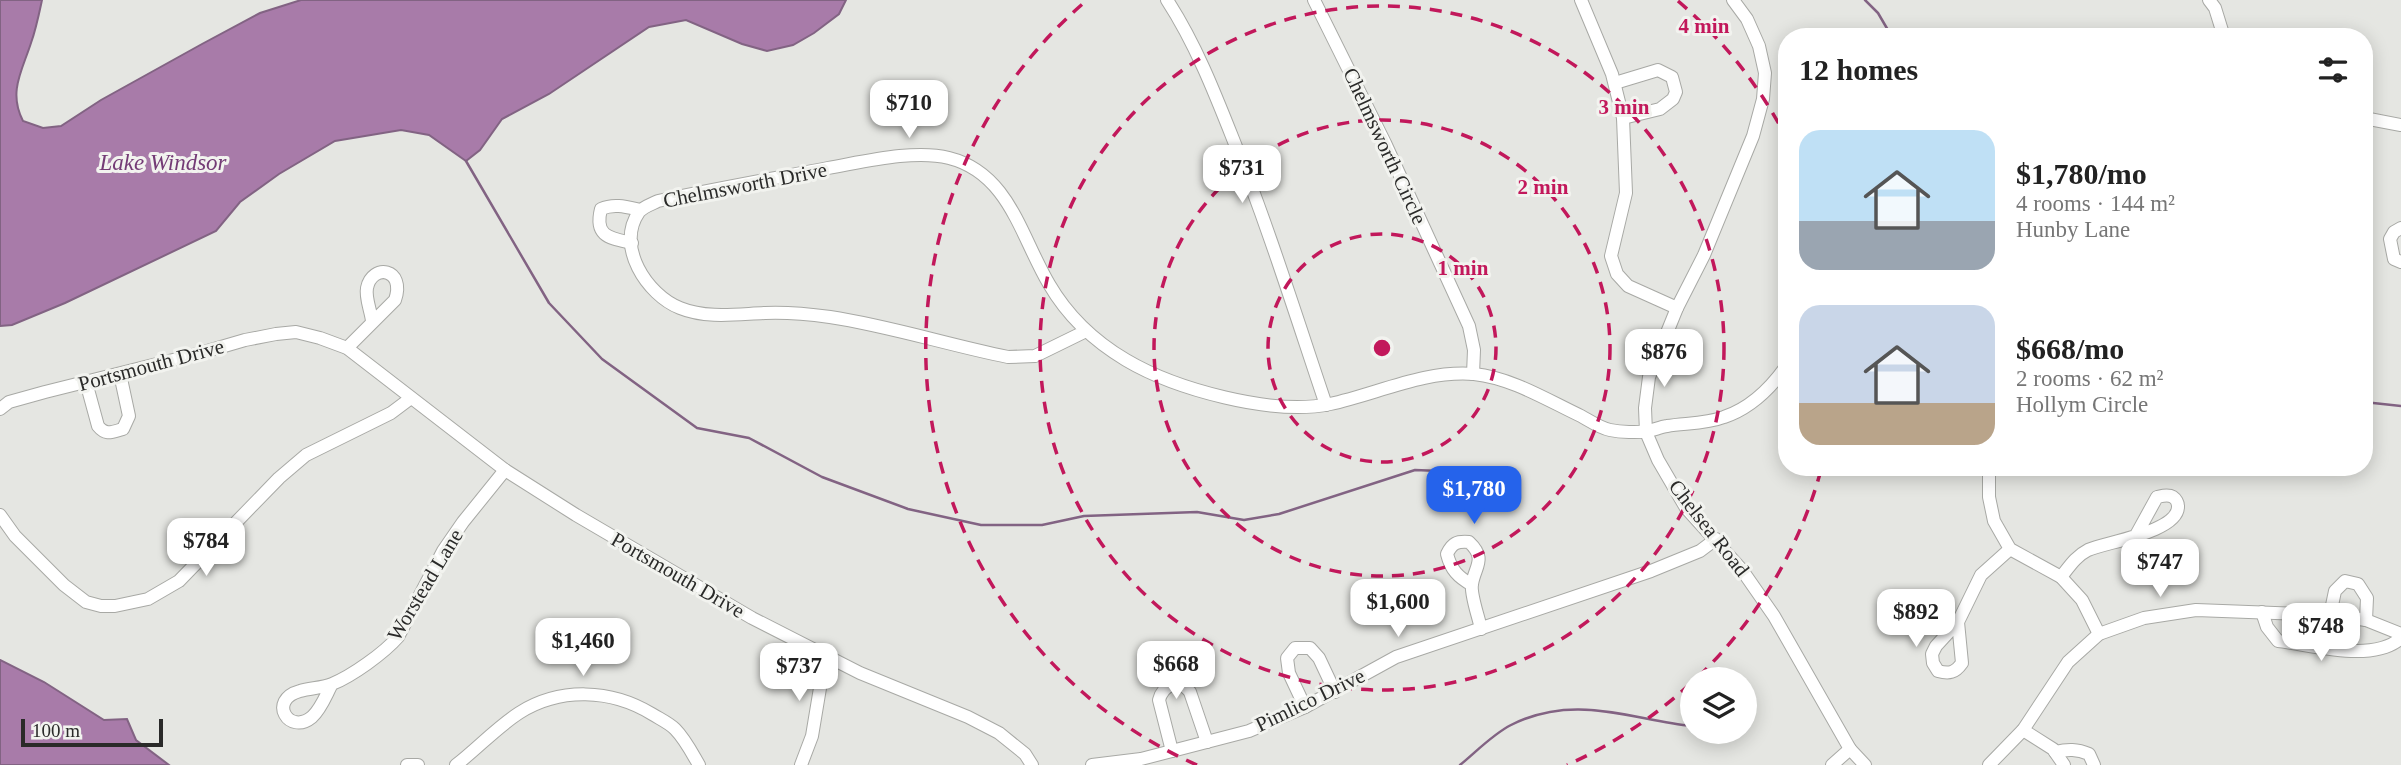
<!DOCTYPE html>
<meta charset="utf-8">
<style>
body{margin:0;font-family:Georgia,serif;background:#f6f6f6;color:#222;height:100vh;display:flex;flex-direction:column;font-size:26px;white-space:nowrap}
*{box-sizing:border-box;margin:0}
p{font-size:23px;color:#767676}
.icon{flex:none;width:38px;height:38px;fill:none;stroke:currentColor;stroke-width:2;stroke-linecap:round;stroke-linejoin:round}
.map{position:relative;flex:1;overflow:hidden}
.sheet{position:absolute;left:1778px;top:28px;width:595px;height:448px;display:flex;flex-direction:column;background:#fff;border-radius:28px;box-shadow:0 4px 18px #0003}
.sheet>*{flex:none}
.tools{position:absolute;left:1680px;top:667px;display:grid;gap:14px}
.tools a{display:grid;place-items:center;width:77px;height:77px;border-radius:50%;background:#fff;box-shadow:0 4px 18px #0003;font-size:35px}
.scale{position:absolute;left:21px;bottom:18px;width:142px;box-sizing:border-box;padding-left:7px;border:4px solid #2a2a29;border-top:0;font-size:19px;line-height:24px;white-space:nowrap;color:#2a2a29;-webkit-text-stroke:5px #f2f3ef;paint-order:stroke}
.price{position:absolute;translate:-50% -60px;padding:0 16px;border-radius:14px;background:#fff;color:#222;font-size:23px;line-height:46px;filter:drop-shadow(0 2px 4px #0008)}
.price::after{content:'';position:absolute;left:50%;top:42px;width:21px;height:16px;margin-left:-10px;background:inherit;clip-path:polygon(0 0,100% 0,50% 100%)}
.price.active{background:#2563eb;color:#fff}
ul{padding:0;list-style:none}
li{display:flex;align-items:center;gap:21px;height:175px;padding:0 21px}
li span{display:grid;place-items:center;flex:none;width:196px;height:140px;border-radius:21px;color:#555}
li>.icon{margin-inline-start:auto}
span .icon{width:84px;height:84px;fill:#fffc;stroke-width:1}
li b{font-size:30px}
h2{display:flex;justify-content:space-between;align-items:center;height:84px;padding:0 21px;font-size:30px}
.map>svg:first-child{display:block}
.water{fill:#a87ba9;stroke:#826383;stroke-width:2}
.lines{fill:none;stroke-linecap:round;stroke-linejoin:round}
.stream{stroke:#826383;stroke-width:2.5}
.minor-casing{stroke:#a8a9a5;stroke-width:14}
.minor{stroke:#fff;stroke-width:12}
.ring{fill:none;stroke:#c2185b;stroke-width:3.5;stroke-dasharray:12 9}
.labels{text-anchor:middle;stroke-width:6;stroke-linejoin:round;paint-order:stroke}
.street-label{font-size:21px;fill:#2a2a29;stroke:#f2f3ef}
.water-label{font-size:23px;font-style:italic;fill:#743b76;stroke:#f2f3ef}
.centre{fill:#c2185b;stroke:#f2f3ef;stroke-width:3.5}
.ring-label{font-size:21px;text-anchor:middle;font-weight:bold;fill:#c2185b;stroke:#f2f3ef;stroke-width:6;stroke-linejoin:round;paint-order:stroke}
</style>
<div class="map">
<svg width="2401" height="765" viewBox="0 0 2401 765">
<rect width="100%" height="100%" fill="#e5e6e2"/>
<g class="water">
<path d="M 0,0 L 42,0 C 39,14 36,29 31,43 C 22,71 8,92 23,121 L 43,128 L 61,126 L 101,100 L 202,44 L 260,13 L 301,0 L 846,0 L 839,14 L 814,33 L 793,45 L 767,51 L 742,44 L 686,20 L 649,27 L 549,94 L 502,119 L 480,150 L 466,161 L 429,135 L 401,130 L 335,141 L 279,174 L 240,202 L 216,231 L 65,303 L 12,325 L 0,326 Z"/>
<path d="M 0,660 L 44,682 L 104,720 L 127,719 L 136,740 L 169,765 L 0,765 Z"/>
</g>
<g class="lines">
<g class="stream">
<path d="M 1865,0 L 1878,13 L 1892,37"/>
<path d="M 466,161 L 549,303 L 602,359 L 697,428 L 749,438 L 822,477 L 908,509 L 981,525 L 1042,525 L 1084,516 L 1197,512 L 1244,520 L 1279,514 L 1415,470 L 1465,472"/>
<path d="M 2364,402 L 2401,406"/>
<path d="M 1460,765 C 1476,752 1493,734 1511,725 C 1574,693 1629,719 1692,726"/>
</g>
<g class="minor-casing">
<g id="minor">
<path d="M 1167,0 C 1195,43 1214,91 1233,139 C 1268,226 1296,316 1326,405"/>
<path d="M 1314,0 L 1385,143 L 1469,326 L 1474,350 L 1473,374"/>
<path d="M 1581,0 L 1612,74 L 1623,118 L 1626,193 L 1611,256 L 1617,274 L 1628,286 L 1677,308"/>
<path d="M 1733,0 L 1747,19 L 1759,46 L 1765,73 L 1763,99 L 1753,136 L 1704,255 L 1677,308 L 1649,377 L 1645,408 L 1646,432 L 1658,460 L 1686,508 L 1742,570 L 1774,616 L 1850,749 L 1865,765"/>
<path d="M 2209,0 L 2215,8 L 2224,37"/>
<path d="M 1615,83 L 1658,70 L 1672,77 L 1676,92 L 1673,99 L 1660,109 L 1623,118"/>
<path d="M 2364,118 L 2401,125"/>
<path d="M 2401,228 L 2394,232 L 2390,239 L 2394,259 L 2401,262"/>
<path d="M 632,243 C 610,238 594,237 601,209 C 614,203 627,207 640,210"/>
<path d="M 1086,331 L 1035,356 L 1008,357 C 948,345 890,326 830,317 C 808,314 787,312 765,313 C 738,314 707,319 680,308 C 647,295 615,246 639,212 C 643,207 652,204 658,201 C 714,189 771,179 828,168 C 863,162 914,149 949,158 C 1009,173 1021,237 1049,284 C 1067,315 1094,341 1126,360 C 1175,389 1272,416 1330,404 C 1377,394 1424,370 1474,374 C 1512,378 1547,400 1581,416 C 1590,421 1600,428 1610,430 C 1620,432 1638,433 1648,431 C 1654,430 1660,427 1667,426 C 1685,423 1706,424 1724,417 C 1751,408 1771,388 1787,365"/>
<path d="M 347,348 L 395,300 C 406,268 372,263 367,288 C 365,298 371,311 372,321"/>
<path d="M 86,382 L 98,426 C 106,436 112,432 123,429 L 129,416 L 120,374"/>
<path d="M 0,409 L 9,402 L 45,392 L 197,354 L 245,340 L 276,334 L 296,332 L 320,338 L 347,348 L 505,470 L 576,515 L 752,618 L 860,673 L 968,717 L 999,733 L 1025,754 L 1032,765"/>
<path d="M 1989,467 L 1989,497 L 1994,521 L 2010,549 L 2061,577 L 2082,600 L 2099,634"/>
<path d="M 0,515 L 15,536 L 64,585 L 86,602 L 101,606 L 115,606 L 148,599 L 179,581 L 279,478 L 306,455 L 391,413 L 411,398"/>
<path d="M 2061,577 C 2069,567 2076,556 2088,550 C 2106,542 2179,532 2178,506 C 2178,503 2176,499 2173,497 C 2168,494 2162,496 2157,497 L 2135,537"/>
<path d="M 1472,585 C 1458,577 1451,570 1447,554 C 1452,543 1457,541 1469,542 C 1487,559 1475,566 1472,584 C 1470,594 1479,618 1481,629"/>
<path d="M 2262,612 L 2267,627 L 2278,641 C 2313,645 2373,663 2401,638"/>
<path d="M 2330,615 L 2335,591 L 2345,581 L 2358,584 L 2367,598 L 2366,620"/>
<path d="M 1958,622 L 1962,663 C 1955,673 1949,674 1938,671 L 1933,663 L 1932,654 L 1936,646 L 1958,622 L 1981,575 L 2010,549"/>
<path d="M 332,684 C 326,695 321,709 312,717 C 289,736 267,700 300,691 C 310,688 322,688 332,684 C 352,676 384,653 398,637 L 443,551 L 463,522 L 505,470"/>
<path d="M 1305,707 L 1289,673 L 1287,658 L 1295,648 L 1310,648 L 1319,658 L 1335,692"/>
<path d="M 2023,730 L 2053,749 L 2064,765"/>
<path d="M 1172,751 L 1159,700 C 1163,685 1179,677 1190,692 L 1207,742"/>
<path d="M 2055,752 C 2068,749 2077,749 2089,754 L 2094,765"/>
<path d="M 407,765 L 418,765"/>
<path d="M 456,765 C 478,748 496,728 519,713 C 560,687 611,689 652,714 C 660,719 669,723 675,729 C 685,739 692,753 699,765"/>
<path d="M 801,765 L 812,736 L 822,676 L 832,659"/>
<path d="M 1092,765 L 1141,759 L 1249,731 L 1305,707 L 1396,657 L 1651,571 L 1700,551 L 1716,539"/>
<path d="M 1832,765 L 1850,749"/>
<path d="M 1989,765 L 2023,730 L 2068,662 L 2099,634 L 2144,618 L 2196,610 L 2330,615 L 2366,620 L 2401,634"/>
</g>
</g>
<use href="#minor" class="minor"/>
</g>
<g class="ring">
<circle cx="1382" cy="348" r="114"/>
<circle cx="1382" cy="348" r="228"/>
<circle cx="1382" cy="348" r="342"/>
<path d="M1821 470A456 456 0 0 1 1696 679M1690 684A456 456 0 0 1 1567 765M1197 765A456 456 0 0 1 1086 1M1678 1A456 456 0 0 1 1786 137"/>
</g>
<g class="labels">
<g class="street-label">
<text transform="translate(1385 146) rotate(65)" y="7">Chelmsworth Circle</text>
<text transform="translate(745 185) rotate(-11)" y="7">Chelmsworth Drive</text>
<text transform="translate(151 365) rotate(-15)" y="7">Portsmouth Drive</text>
<text transform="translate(1709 528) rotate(52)" y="7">Chelsea Road</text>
<text transform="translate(678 575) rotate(30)" y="7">Portsmouth Drive</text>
<text transform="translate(425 585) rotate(-59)" y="7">Worstead Lane</text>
<text transform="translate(1310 700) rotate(-26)" y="7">Pimlico Drive</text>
</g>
<g class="water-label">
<text x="163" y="170">Lake Windsor</text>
</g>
</g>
<circle cx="1382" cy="348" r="10" class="centre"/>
<g class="ring-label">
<text x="1704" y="33">4 min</text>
<text x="1624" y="114">3 min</text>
<text x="1543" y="194">2 min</text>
<text x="1463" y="275">1 min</text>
</g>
</svg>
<div class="tools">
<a><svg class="icon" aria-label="layers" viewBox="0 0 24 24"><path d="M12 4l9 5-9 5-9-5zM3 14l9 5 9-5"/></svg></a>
</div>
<div class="scale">100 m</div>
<b class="price" style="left:909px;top:140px">$710</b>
<b class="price" style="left:1242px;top:205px">$731</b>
<b class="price" style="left:1664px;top:389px">$876</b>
<b class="price active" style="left:1474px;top:526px">$1,780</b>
<b class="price" style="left:206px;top:578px">$784</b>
<b class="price" style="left:2160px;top:599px">$747</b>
<b class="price" style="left:1398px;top:639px">$1,600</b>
<b class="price" style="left:1916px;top:649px">$892</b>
<b class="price" style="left:2321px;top:663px">$748</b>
<b class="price" style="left:583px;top:678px">$1,460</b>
<b class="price" style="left:1176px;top:701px">$668</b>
<b class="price" style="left:799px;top:703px">$737</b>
<section class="sheet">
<h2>12 homes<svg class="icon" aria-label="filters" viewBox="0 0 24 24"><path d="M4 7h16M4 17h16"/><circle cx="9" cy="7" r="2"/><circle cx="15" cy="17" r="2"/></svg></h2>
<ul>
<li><span style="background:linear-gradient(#bfe0f5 65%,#9aa5b1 0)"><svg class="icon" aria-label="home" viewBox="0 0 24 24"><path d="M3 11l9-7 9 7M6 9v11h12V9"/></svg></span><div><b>$1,780/mo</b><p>4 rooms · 144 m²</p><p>Hunby Lane</p></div></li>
<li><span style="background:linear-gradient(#c9d6e8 70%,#b9a48a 0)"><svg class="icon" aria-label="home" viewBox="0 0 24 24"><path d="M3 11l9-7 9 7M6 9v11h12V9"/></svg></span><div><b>$668/mo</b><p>2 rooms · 62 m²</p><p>Hollym Circle</p></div></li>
</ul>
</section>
</div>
